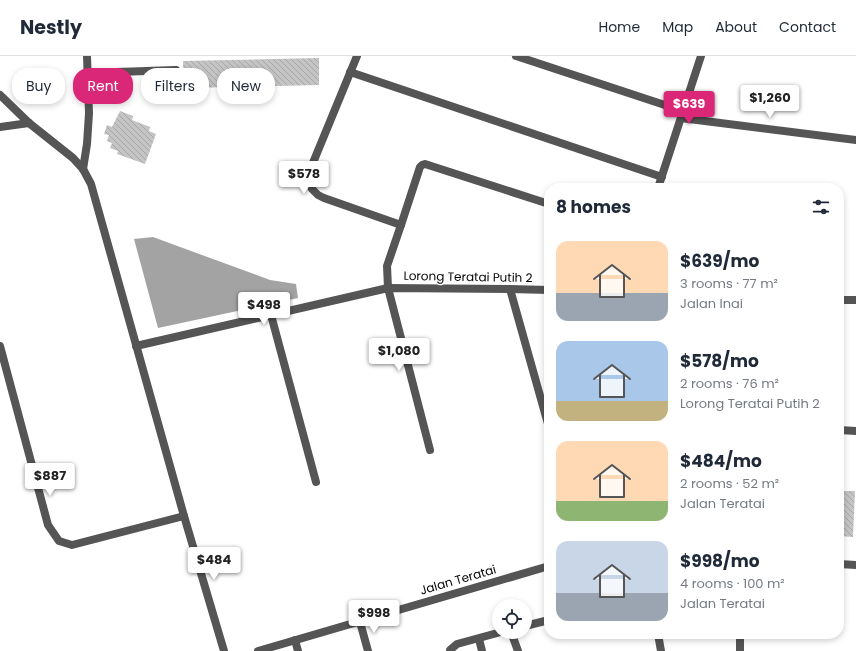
<!DOCTYPE html>
<meta charset="utf-8">
<style>
body{margin:0;font-family:Poppins,sans-serif;background:#f6f6f7;color:#1f2937;height:100vh;display:flex;flex-direction:column;font-size:15px;white-space:nowrap}
*{box-sizing:border-box;margin:0}
p{font-size:13px;color:#747a83}
.icon{flex:none;width:22px;height:22px;fill:none;stroke:currentColor;stroke-width:2;stroke-linecap:round;stroke-linejoin:round}
.map{position:relative;flex:1;overflow:hidden}
.drawer{position:absolute;left:544px;top:127px;width:300px;height:456px;display:flex;flex-direction:column;background:#fff;border-radius:16px;box-shadow:0 2px 6px #0003}
.drawer>*{flex:none}
.guide{position:absolute;left:12px;top:12px;width:380px;height:36px;display:flex;gap:8px}
.fabs{position:absolute;left:492px;top:543px;display:grid;gap:8px}
.fabs a{display:grid;place-items:center;width:40px;height:40px;border-radius:50%;background:#fff;box-shadow:0 2px 6px #0003;font-size:20px}
.price{position:absolute;translate:-50% -34px;padding:0 9px;border-radius:4px;background:#fff;color:#222;font-size:13px;line-height:26px;filter:drop-shadow(0 1px 2px #0008)}
.price::after{content:'';position:absolute;left:50%;top:24px;width:12px;height:9px;margin-left:-6px;background:inherit;clip-path:polygon(0 0,100% 0,50% 100%)}
.price.active{background:#db2777;color:#fff}
ul{padding:0;list-style:none}
li{display:flex;align-items:center;gap:12px;height:100px;padding:0 12px}
li span{display:grid;place-items:center;flex:none;width:112px;height:80px;border-radius:12px;color:#555}
li>.icon{margin-inline-start:auto}
span .icon{width:48px;height:48px;fill:#fffc;stroke-width:1}
li b{font-size:17px}
h2{display:flex;justify-content:space-between;align-items:center;height:48px;padding:0 12px;font-size:17px}
.pill{padding:0 14px;border-radius:16px;background:#fff;box-shadow:0 2px 6px #0003;font-size:14px;line-height:36px}
.pill.active{background:#db2777;color:#fff}
header{display:flex;align-items:center;gap:24px;box-sizing:border-box;height:56px;padding:0 20px;background:#fff;border-bottom:1px solid #e0e1e3}
header strong{font-size:19px}
nav{display:flex;gap:22px;margin-inline-start:auto;font-size:14px}
.map>svg:first-child{display:block}
.water{fill:#a3a3a3}
.building{fill:url(#building-back-hatch)}
.lines{fill:none;stroke-linecap:round;stroke-linejoin:round}
.service{stroke:#555;stroke-width:8}
.minor{stroke:#555;stroke-width:8}
.tertiary{stroke:#555;stroke-width:8}
.labels{text-anchor:middle;stroke-width:3;stroke-linejoin:round;paint-order:stroke}
.street-label{font-size:12px;fill:#000;stroke:#fff}
</style>
<header>
<strong>Nestly</strong>
<nav><a>Home</a><a>Map</a><a>About</a><a>Contact</a></nav>
</header>
<div class="map">
<svg width="856" height="595" viewBox="0 0 856 595">
<defs>
<pattern id="building-back-hatch" width="6" height="6" patternUnits="userSpaceOnUse"><rect width="6" height="6" fill="#c4c4c4"/><path d="M-1 5l2 2M0 0l6 6M5-1l2 2" fill="none" stroke="#a7a7a7"/></pattern>
</defs>
<rect width="100%" height="100%" fill="#fff"/>
<path class="water" d="M 153,181 L 270,224 L 296,228 L 298,242 L 158,272 L 134,183 Z"/>
<g class="building">
<path d="M 319,2 L 319,29 L 184,32 L 183,5 Z"/>
<path d="M 120,55 L 133,60 L 132,64 L 150,71 L 149,75 L 156,78 L 145,108 L 117,98 L 118,95 L 110,92 L 112,87 L 107,85 L 109,79 L 104,78 L 107,69 L 112,71 Z"/>
<path d="M 839,435 L 855,435 L 853,481 L 839,480 Z"/>
</g>
<g class="lines">
<g class="service">
<path d="M 516,0 L 683,55"/>
<path d="M 87,17 L 176,14"/>
<path d="M 83,113 L 87,88 L 89,57 L 87,0"/>
<path d="M 401,169 L 420,111 L 422,109 L 425,108 L 549,148"/>
<path d="M 510,233 L 548,368"/>
<path d="M 525,570 L 549,564"/>
<path d="M 511,576 L 518,595"/>
<path d="M 658,578 L 661,595"/>
<path d="M 479,583 L 482,595"/>
<path d="M 295,584 L 298,595"/>
<path d="M 450,595 L 450,594 L 457,588 L 501,576"/>
<path d="M 740,595 L 740,578"/>
</g>
<g class="minor">
<path d="M 357,0 L 310,114 L 309,124 L 312,133 L 318,139 L 324,142 L 401,169 L 387,210 L 388,232 L 430,394"/>
<path d="M 350,16 L 662,121"/>
<path d="M 0,39 L 29,67 L 73,102 L 83,113 L 91,128 L 184,460 L 224,595"/>
<path d="M 681,62 L 856,84"/>
<path d="M 0,71 L 29,67"/>
<path d="M 658,132 L 701,0"/>
<path d="M 839,244 L 856,244"/>
<path d="M 271,259 L 316,426"/>
<path d="M 0,290 L 48,469 L 59,485 L 72,489 L 184,460"/>
<path d="M 136,290 L 388,232 L 510,233 L 549,234"/>
<path d="M 839,374 L 856,375"/>
<path d="M 360,566 L 368,595"/>
</g>
<g class="tertiary">
<path d="M 839,508 L 856,509"/>
<path d="M 258,595 L 549,510"/>
</g>
</g>
<g class="labels">
<g class="street-label">
<text transform="translate(468 221) rotate(1)" y="4">Lorong Teratai Putih 2</text>
<text transform="translate(458 524) rotate(-16)" y="4">Jalan Teratai</text>
</g>
</g>
</svg>
<div class="fabs">
<a><svg class="icon" aria-label="locate" viewBox="0 0 24 24"><circle cx="12" cy="12" r="6"/><path d="M12 2v4M12 18v4M2 12h4M18 12h4"/></svg></a>
</div>
<b class="price" style="left:770px;top:63px">$1,260</b>
<b class="price active" style="left:689px;top:69px">$639</b>
<b class="price" style="left:304px;top:139px">$578</b>
<b class="price" style="left:264px;top:270px">$498</b>
<b class="price" style="left:399px;top:316px">$1,080</b>
<b class="price" style="left:50px;top:441px">$887</b>
<b class="price" style="left:214px;top:525px">$484</b>
<b class="price" style="left:374px;top:578px">$998</b>
<div class="guide">
<a class="pill">Buy</a>
<a class="pill active">Rent</a>
<a class="pill">Filters</a>
<a class="pill">New</a>
</div>
<section class="drawer">
<h2>8 homes<svg class="icon" aria-label="filters" viewBox="0 0 24 24"><path d="M4 7h16M4 17h16"/><circle cx="9" cy="7" r="2"/><circle cx="15" cy="17" r="2"/></svg></h2>
<ul>
<li><span style="background:linear-gradient(#ffd9b3 65%,#9aa5b1 0)"><svg class="icon" aria-label="home" viewBox="0 0 24 24"><path d="M3 11l9-7 9 7M6 9v11h12V9"/></svg></span><div><b>$639/mo</b><p>3 rooms · 77 m²</p><p>Jalan Inai</p></div></li>
<li><span style="background:linear-gradient(#a9c7e8 75%,#c2b280 0)"><svg class="icon" aria-label="home" viewBox="0 0 24 24"><path d="M3 11l9-7 9 7M6 9v11h12V9"/></svg></span><div><b>$578/mo</b><p>2 rooms · 76 m²</p><p>Lorong Teratai Putih 2</p></div></li>
<li><span style="background:linear-gradient(#ffd9b3 75%,#8fb573 0)"><svg class="icon" aria-label="home" viewBox="0 0 24 24"><path d="M3 11l9-7 9 7M6 9v11h12V9"/></svg></span><div><b>$484/mo</b><p>2 rooms · 52 m²</p><p>Jalan Teratai</p></div></li>
<li><span style="background:linear-gradient(#c9d6e8 65%,#9aa5b1 0)"><svg class="icon" aria-label="home" viewBox="0 0 24 24"><path d="M3 11l9-7 9 7M6 9v11h12V9"/></svg></span><div><b>$998/mo</b><p>4 rooms · 100 m²</p><p>Jalan Teratai</p></div></li>
</ul>
</section>
</div>
